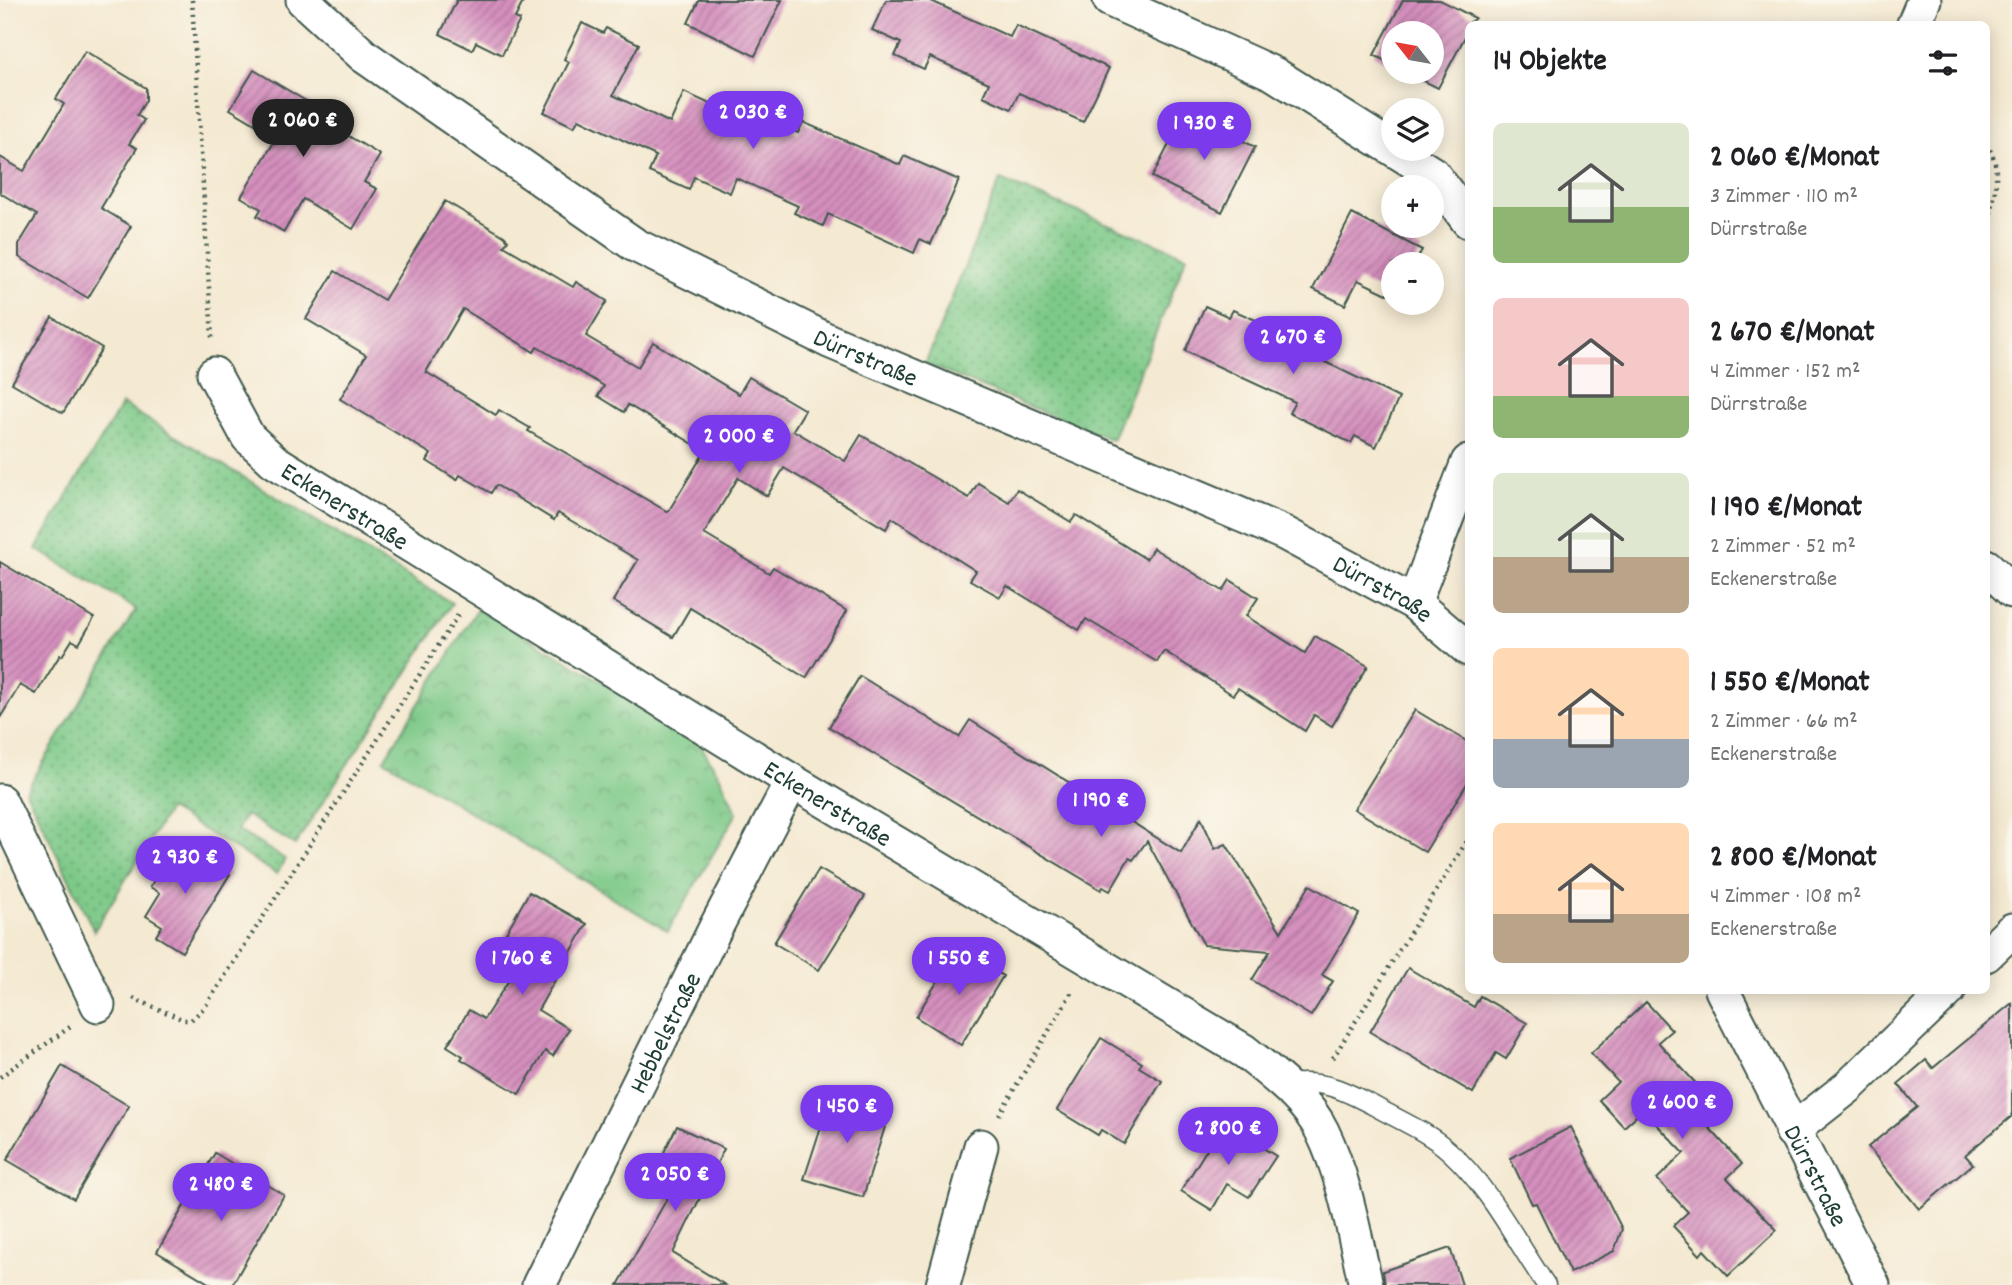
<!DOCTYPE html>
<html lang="de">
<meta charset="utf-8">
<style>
body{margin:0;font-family:Dekko,sans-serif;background:#f6f6f6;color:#202124;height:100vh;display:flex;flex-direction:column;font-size:26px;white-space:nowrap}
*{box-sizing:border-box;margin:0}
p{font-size:23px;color:#757577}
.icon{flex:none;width:38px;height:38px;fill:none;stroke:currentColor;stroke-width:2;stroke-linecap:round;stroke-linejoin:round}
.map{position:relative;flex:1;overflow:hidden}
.panel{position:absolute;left:1465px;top:21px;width:525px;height:973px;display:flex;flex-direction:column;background:#fff;border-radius:10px;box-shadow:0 4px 18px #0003}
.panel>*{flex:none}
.needle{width:46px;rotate:301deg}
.tools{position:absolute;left:1381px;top:21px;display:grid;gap:14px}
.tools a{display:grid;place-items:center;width:63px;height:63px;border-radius:50%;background:#fff;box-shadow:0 4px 18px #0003;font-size:35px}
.price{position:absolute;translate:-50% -60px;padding:0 16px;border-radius:24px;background:#7c3aed;color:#fff;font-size:23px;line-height:46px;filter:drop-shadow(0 2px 4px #0008)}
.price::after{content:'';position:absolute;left:50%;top:42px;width:21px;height:16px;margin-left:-10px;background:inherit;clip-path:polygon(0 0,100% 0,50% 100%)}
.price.selected{background:#222;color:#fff}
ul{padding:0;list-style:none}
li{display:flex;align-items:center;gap:21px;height:175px;padding:0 28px}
li span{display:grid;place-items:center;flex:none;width:196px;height:140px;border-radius:10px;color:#555}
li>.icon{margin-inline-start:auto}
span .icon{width:84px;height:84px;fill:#fffc;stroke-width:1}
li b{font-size:30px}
h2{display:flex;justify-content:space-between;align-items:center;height:84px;padding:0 28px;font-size:30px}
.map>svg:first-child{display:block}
.grass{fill:url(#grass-dots);stroke:#4e835e;stroke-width:2}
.park{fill:url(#park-crowns);stroke:#4e835e;stroke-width:2}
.building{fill:url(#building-hatch);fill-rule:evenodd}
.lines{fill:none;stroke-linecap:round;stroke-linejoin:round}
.service-casing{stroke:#3f574c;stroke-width:21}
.minor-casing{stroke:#3f574c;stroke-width:37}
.path{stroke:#3f574c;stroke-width:4.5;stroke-dasharray:2 5;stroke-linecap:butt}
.service{stroke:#fff;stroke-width:18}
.minor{stroke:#fff;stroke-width:33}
.labels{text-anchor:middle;stroke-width:5;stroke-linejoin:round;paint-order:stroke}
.street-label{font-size:26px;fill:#1f3d34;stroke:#fbf7ec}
</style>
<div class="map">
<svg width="2012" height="1285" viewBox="0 0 2012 1285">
<defs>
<pattern id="grass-dots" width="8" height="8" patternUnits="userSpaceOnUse" patternTransform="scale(1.75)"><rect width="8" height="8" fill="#7dc988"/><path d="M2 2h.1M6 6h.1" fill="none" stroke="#66a470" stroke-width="1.8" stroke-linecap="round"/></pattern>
<pattern id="park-crowns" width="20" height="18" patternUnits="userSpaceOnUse" patternTransform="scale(1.75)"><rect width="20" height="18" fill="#7dc988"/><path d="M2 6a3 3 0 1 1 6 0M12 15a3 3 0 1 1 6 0" fill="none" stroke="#66a470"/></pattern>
<pattern id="building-hatch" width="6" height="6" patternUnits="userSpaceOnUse" patternTransform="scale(1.75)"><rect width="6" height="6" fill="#d68fbe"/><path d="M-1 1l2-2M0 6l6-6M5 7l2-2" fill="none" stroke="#ad769b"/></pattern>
</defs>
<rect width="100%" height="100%" fill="#fbf7ec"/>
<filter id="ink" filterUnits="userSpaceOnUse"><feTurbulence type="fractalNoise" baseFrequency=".0143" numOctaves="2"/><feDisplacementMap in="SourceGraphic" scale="14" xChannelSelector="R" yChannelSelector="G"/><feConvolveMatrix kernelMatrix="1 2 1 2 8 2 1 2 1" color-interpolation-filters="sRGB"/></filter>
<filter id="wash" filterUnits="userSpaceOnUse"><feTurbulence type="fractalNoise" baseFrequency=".00686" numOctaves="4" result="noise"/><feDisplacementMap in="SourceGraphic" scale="28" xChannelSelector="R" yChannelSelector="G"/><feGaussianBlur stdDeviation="1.57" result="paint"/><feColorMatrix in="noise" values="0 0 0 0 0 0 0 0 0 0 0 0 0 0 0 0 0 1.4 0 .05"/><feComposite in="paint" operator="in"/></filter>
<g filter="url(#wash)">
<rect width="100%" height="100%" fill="#f4e9d1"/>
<g class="grass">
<path d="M 1000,180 L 1187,256 L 1112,440 L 925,364 Z"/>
<path d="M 122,404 L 452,603 L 295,845 L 246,815 L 237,830 L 285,859 L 277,874 L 169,809 L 94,931 L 26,791 L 136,609 L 36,549 Z"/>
</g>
<path class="park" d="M 478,608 L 695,736 L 719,775 L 737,813 L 668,931 L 384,760 Z"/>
<g id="blocks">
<g class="building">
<path d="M 457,0 L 524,0 L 515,18 L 520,20 L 502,55 L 476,42 L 472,50 L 440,34 Z"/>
<path d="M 699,0 L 782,0 L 755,56 L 688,23 Z"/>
<path d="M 886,0 L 929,0 L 1010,37 L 1016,25 L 1109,68 L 1083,122 L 1019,93 L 1011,109 L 983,96 L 989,83 L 930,57 L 924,69 L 895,56 L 901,43 L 872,30 Z"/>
<path d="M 1403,0 L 1440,0 L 1475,18 L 1468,24 L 1468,31 L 1438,88 L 1406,72 L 1432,72 L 1432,33 L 1393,33 L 1393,65 L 1374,55 Z"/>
<path d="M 582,23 L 603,33 L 606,28 L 639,44 L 613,95 L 670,123 L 684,92 L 723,110 L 727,101 L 798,133 L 803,122 L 900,165 L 904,156 L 959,180 L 931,244 L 920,239 L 914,253 L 828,214 L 823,226 L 794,213 L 798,206 L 736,178 L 730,193 L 694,177 L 689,190 L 649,172 L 656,156 L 579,119 L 574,127 L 544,112 L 569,62 L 564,59 Z"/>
<path d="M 85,51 L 146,88 L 146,100 L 137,115 L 144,120 L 129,144 L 137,148 L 101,208 L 131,226 L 88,298 L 19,257 L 19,244 L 37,215 L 0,193 L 0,157 L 24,171 L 64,104 L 56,99 Z"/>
<path d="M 254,70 L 311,104 L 307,111 L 380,155 L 364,182 L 377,189 L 353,229 L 303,199 L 284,232 L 257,216 L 261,209 L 241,197 L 277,137 L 230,109 Z"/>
<path d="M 1186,112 L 1255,147 L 1222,212 L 1152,177 Z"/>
<path d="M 445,201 L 504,236 L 508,240 L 504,246 L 573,287 L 576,282 L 607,301 L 586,336 L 638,367 L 653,342 L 739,394 L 749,377 L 805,410 L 793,430 L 845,461 L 861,435 L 969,498 L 978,483 L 1009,502 L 1017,489 L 1071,522 L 1076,515 L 1146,559 L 1153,548 L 1223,591 L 1230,580 L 1258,598 L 1246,616 L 1305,653 L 1315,636 L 1368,666 L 1332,726 L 1314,715 L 1305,731 L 1238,688 L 1233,695 L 1164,651 L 1157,662 L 1086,619 L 1079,630 L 1007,586 L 1000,597 L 970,580 L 976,571 L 892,518 L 886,529 L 784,468 L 767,496 L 738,478 L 704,534 L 769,573 L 773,567 L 847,611 L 806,678 L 690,608 L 673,637 L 613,601 L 638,560 L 558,513 L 554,520 L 496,485 L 491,493 L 460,475 L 457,480 L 427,461 L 431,454 L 340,399 L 366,355 L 306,319 L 335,271 L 384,300 ZM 463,309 L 534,352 L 537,347 L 604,386 L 598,396 L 624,412 L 628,405 L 705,451 L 668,512 L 528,431 L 530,428 L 499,410 L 496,415 L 426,372 Z"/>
<path d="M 1352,214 L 1422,250 L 1414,264 L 1393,264 L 1393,294 L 1389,292 L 1387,294 L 1358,280 L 1345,305 L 1313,289 Z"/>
<path d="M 1205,306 L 1229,317 L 1233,310 L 1281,331 L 1278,339 L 1399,398 L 1376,447 L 1355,436 L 1351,443 L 1289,413 L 1295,402 L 1185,351 Z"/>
<path d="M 52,317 L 102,348 L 63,413 L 12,383 Z"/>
<path d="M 0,562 L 94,618 L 79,644 L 72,640 L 62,656 L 60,655 L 36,694 L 20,685 L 0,718 Z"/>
<path d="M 860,676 L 959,737 L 970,720 L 1181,853 L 1201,818 L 1215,849 L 1226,844 L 1281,932 L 1310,885 L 1359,914 L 1322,975 L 1333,981 L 1311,1016 L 1252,980 L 1270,951 L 1204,945 L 1147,841 L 1133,860 L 1129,858 L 1110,891 L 1103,887 L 1101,890 L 829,727 Z"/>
<path d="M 1415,710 L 1468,742 L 1468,782 L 1425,852 L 1354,809 Z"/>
<path d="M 183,845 L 230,874 L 182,952 L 156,936 L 162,926 L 146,916 L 160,893 L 150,887 L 166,860 L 172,864 Z"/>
<path d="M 819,869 L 865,896 L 819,970 L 774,943 Z"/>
<path d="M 529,892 L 587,924 L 538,1010 L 569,1029 L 553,1056 L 545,1051 L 519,1094 L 461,1059 L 463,1056 L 447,1046 L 469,1010 L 484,1019 L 516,969 L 493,956 Z"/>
<path d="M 957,949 L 1003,976 L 961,1045 L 916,1017 Z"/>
<path d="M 1408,968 L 1474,1007 L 1480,996 L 1527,1023 L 1506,1059 L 1496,1053 L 1473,1093 L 1370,1032 Z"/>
<path d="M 1646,1002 L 1672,1030 L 1658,1042 L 1701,1089 L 1687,1103 L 1742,1164 L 1727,1178 L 1777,1230 L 1728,1276 L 1704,1250 L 1700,1255 L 1673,1226 L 1688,1212 L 1657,1179 L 1684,1153 L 1643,1110 L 1624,1127 L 1599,1100 L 1618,1082 L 1591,1053 Z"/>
<path d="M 2012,1003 L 2012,1116 L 1965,1155 L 1973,1164 L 1919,1209 L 1868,1147 L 1917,1107 L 1898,1084 L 1926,1060 L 1933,1068 Z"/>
<path d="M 1101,1038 L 1142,1063 L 1139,1067 L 1162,1081 L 1124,1144 L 1101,1130 L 1098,1135 L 1057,1110 Z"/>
<path d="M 62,1066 L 129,1106 L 74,1199 L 7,1160 Z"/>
<path d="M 832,1093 L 890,1111 L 863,1197 L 804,1179 Z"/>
<path d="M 1223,1123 L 1276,1156 L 1249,1197 L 1227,1184 L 1212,1210 L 1181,1191 Z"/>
<path d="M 677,1126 L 724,1149 L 673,1253 L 725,1285 L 618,1285 L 668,1197 L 647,1187 Z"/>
<path d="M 1571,1127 L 1622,1229 L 1614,1251 L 1570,1273 L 1536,1203 L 1532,1204 L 1510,1158 Z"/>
<path d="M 215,1153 L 284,1195 L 232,1285 L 212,1285 L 157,1252 Z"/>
<path d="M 1450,1248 L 1462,1285 L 1385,1285 L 1383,1271 Z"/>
</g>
</g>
</g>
<g filter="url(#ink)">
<use href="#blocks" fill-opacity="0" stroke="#3f574c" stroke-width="2"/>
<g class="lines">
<g class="service-casing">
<path id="service" d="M 1286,1085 C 1321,1078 1346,1091 1376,1107 C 1401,1121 1428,1132 1449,1151 C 1489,1187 1516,1241 1546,1285"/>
</g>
<g class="minor-casing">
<g id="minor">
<path id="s1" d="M 303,0 L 364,56 L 635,245 L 829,341 L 1284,533 L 1414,603 L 1468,649"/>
<path d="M 1110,0 L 1274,74 L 1433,174 L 1468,221"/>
<path d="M 1914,24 L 1924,0"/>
<path id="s2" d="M 214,374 L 248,437 L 274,461 L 792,781 L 1244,1051 C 1271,1073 1306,1098 1322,1131 C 1345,1178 1354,1234 1366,1285"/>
<path d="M 1986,566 L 2012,591"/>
<path d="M 1414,603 L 1468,462"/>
<path d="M 0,801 L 98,1005"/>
<path d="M 1986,955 L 2012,930"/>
<path id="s3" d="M 1722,990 L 1873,1285"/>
<path d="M 1792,1131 L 1848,1087 L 1949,990"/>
<path id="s4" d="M 539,1285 L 716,927 L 792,781"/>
<path d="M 943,1285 L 981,1146"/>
</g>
</g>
<g class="path">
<path d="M 192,0 L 212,338"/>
<path d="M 1986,144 C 2006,168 1991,207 1986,235"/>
<path d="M 133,998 L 184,1020 L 191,1020 L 205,1007 L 458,615"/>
<path d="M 1333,1058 L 1468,839"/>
<path d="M 0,1077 L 70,1027"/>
<path d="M 999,1115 L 1073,990"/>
</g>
<use href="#service" class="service"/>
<use href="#minor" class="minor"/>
</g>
</g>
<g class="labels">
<g class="street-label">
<text dy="9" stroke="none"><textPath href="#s1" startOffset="670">Dürrstraße</textPath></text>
<text dy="9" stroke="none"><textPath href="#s2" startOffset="191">Eckenerstraße</textPath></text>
<text dy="9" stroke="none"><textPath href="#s1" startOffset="1237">Dürrstraße</textPath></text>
<text dy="9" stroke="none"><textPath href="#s2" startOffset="758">Eckenerstraße</textPath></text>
<text dy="9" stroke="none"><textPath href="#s4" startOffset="282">Hebbelstraße</textPath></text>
<text dy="9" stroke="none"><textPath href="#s3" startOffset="208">Dürrstraße</textPath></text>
</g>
</g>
</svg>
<div class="tools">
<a><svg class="needle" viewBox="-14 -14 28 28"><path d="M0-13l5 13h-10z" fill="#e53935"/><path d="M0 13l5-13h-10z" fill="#757577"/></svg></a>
<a><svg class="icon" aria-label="layers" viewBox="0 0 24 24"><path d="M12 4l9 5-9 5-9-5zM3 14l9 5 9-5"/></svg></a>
<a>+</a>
<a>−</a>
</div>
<b class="price" style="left:753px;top:151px">2 030 €</b>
<b class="price selected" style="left:303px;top:159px">2 060 €</b>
<b class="price" style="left:1204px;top:162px">1 930 €</b>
<b class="price" style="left:1293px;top:376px">2 670 €</b>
<b class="price" style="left:739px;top:475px">2 000 €</b>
<b class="price" style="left:1101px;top:839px">1 190 €</b>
<b class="price" style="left:185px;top:896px">2 930 €</b>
<b class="price" style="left:522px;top:997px">1 760 €</b>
<b class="price" style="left:959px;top:997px">1 550 €</b>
<b class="price" style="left:1682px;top:1141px">2 600 €</b>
<b class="price" style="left:847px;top:1145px">1 450 €</b>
<b class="price" style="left:1228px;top:1167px">2 800 €</b>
<b class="price" style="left:675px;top:1213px">2 050 €</b>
<b class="price" style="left:221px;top:1223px">2 480 €</b>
<section class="panel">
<h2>14 Objekte<svg class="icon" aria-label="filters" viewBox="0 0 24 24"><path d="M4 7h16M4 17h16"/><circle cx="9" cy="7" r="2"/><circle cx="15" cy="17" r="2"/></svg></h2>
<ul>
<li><span style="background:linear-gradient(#dfe7d0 60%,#8fb573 0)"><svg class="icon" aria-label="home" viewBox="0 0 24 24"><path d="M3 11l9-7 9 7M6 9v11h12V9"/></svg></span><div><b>2 060 €/Monat</b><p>3 Zimmer · 110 m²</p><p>Dürrstraße</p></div></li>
<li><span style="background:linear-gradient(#f6c9c9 70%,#8fb573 0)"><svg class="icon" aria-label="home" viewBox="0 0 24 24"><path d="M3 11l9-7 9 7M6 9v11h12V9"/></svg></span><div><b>2 670 €/Monat</b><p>4 Zimmer · 152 m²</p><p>Dürrstraße</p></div></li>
<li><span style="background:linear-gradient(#dfe7d0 60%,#b9a48a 0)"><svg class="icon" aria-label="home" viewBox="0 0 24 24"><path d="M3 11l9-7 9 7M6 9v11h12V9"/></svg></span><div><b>1 190 €/Monat</b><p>2 Zimmer · 52 m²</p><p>Eckenerstraße</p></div></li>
<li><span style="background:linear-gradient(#ffd9b3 65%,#9aa5b1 0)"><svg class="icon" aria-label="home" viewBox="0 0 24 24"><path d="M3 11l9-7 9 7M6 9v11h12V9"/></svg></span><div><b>1 550 €/Monat</b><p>2 Zimmer · 66 m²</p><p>Eckenerstraße</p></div></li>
<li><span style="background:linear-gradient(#ffd9b3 65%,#b9a48a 0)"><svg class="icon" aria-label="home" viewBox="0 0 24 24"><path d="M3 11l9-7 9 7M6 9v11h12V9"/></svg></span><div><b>2 800 €/Monat</b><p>4 Zimmer · 108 m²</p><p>Eckenerstraße</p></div></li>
</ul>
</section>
</div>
